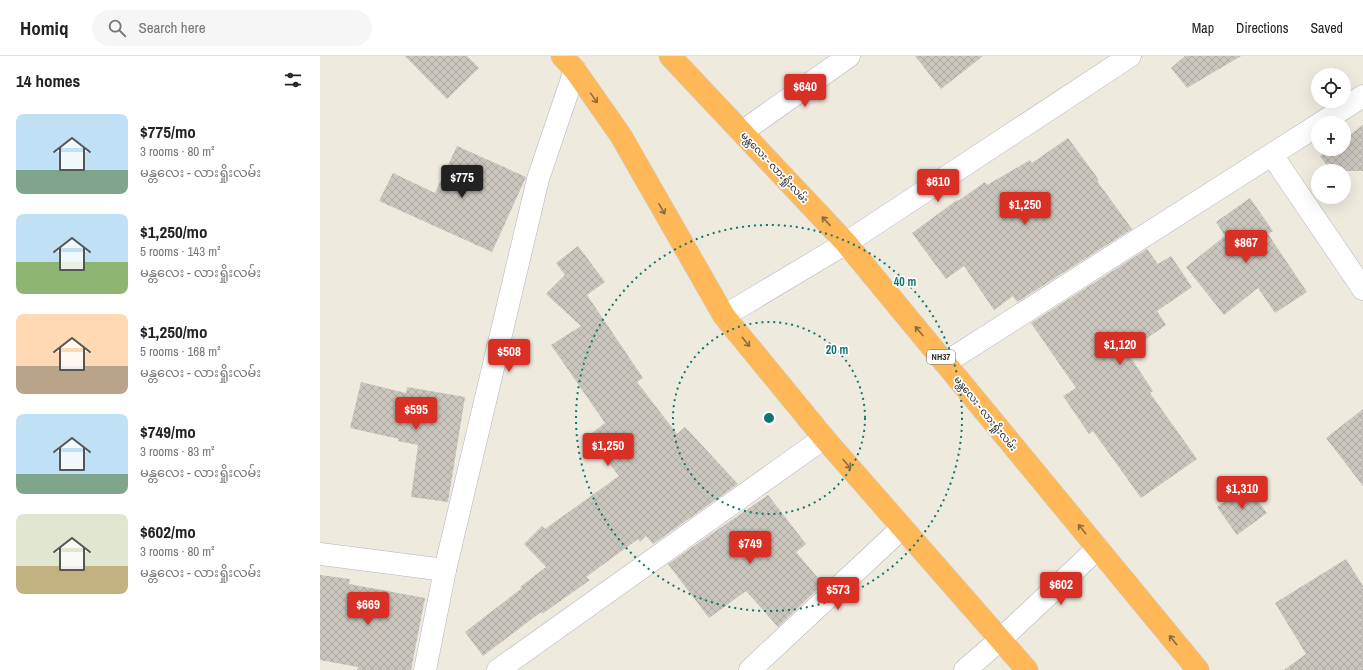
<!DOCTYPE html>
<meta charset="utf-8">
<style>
body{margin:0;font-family:"Archivo Narrow","Noto Sans Myanmar",sans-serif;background:#f6f6f6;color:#222;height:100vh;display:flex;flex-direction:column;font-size:15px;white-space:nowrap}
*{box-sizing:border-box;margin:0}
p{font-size:13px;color:#767676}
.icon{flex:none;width:22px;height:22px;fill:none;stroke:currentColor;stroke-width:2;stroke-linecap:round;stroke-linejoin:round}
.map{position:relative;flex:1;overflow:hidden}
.details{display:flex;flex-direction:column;background:#fff;width:320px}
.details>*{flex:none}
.buttons{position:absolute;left:991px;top:12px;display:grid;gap:8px}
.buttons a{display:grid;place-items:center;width:40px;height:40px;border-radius:50%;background:#fff;box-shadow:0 4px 16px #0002;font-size:20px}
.price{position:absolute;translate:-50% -34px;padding:0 9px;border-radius:4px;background:#d93025;color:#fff;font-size:13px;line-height:26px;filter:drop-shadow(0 1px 2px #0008)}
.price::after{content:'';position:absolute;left:50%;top:24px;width:12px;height:9px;margin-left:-6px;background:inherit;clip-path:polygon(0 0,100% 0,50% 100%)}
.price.active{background:#222;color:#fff}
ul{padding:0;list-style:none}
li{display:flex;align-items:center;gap:12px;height:100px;padding:0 16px}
li span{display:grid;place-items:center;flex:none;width:112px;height:80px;border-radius:8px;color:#555}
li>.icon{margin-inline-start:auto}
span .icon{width:48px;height:48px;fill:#fffc;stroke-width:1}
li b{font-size:17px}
h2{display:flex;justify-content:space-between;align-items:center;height:48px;padding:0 16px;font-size:17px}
header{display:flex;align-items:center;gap:24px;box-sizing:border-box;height:56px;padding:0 20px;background:#fff;border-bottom:1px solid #e0e0e0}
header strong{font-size:19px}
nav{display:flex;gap:22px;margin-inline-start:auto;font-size:14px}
.search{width:280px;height:36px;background:#f6f6f6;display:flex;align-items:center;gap:10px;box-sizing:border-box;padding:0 14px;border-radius:22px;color:#767676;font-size:15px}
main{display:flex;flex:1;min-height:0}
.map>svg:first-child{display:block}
.building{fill:url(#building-cross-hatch)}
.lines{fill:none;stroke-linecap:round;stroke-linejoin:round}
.street-casing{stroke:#b2b2c1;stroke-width:23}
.highway-casing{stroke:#ccc;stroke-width:23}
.street{stroke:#fff;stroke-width:22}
.highway{stroke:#ffb858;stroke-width:22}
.oneway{stroke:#8b6b40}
.ring{fill:none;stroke:#0f766e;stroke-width:2;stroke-dasharray:2 4}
.labels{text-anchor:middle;stroke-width:3.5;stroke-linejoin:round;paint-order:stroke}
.shield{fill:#fff;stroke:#6b6b6b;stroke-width:1}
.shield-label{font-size:9px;font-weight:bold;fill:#2c2c2c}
.street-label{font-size:10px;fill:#2c2c2c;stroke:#fff}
.centre{fill:#0f766e;stroke:#fff;stroke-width:2}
.ring-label{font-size:12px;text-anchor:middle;font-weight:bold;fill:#0f766e;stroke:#fff;stroke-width:3.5;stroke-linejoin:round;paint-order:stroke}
</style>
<header>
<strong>Homiq</strong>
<div class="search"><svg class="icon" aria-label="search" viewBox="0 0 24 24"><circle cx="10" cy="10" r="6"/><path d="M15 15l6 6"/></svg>Search here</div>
<nav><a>Map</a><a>Directions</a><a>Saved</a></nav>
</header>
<main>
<section class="details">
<h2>14 homes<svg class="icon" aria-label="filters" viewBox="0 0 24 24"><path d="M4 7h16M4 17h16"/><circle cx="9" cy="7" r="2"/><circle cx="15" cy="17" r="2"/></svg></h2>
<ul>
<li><span style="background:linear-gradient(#bfe0f5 70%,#7fa58c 0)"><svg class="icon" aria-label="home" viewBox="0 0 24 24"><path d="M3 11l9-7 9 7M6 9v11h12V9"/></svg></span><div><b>$775/mo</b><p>3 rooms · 80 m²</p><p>မန္တလေး - လားရှိုးလမ်း</p></div></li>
<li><span style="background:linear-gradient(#bfe0f5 60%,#8fb573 0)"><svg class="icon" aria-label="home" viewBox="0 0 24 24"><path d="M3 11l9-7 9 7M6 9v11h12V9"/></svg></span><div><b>$1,250/mo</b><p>5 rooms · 143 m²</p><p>မန္တလေး - လားရှိုးလမ်း</p></div></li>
<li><span style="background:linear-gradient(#ffd9b3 65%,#b9a48a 0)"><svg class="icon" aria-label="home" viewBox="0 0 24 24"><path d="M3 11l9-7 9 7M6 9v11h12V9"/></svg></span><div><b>$1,250/mo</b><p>5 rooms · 168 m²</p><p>မန္တလေး - လားရှိုးလမ်း</p></div></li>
<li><span style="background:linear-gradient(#bfe0f5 75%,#7fa58c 0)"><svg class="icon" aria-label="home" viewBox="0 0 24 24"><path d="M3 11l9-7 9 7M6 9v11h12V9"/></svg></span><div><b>$749/mo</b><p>3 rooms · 83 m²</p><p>မန္တလေး - လားရှိုးလမ်း</p></div></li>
<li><span style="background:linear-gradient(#dfe7d0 65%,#c2b280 0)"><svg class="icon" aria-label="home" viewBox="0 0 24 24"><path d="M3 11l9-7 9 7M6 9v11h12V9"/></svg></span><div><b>$602/mo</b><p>3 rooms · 80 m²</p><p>မန္တလေး - လားရှိုးလမ်း</p></div></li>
</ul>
</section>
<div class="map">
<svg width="1043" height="614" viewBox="0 0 1043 614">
<defs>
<pattern id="building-cross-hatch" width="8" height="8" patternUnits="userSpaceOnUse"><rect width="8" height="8" fill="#cac6bd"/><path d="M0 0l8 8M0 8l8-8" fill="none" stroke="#aeaaa3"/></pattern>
</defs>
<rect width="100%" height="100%" fill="#efeade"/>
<g class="building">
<path d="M 85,0 L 147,0 L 159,12 L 127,43 Z"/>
<path d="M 595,0 L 663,0 L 621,33 Z"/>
<path d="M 865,0 L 921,0 L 867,32 L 851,12 Z"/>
<path d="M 1043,69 L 1043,115 L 1011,115 L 1000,100 L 1010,93 L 1024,93 L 1024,83 Z"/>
<path d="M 748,82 L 779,124 L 777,125 L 812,173 L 697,246 L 693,240 L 674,254 L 644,210 L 626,223 L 592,177 L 637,144 L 638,145 L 665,126 L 667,129 L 710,104 L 712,107 Z"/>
<path d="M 137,90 L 206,121 L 172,196 L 59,145 L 73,117 L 115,137 Z"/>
<path d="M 930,142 L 953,175 L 948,178 L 987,236 L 955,257 L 938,232 L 904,259 L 866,211 L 905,180 L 896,166 Z"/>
<path d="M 258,190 L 285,226 L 267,239 L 323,322 L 317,326 L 357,378 L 365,371 L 418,428 L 333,488 L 326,480 L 320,486 L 318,483 L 266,521 L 270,524 L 222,558 L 221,556 L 163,600 L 145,576 L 202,532 L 200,531 L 226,511 L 204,488 L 222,470 L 225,473 L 299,420 L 268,380 L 285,367 L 231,289 L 261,270 L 226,238 L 245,219 L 236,207 Z"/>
<path d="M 827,193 L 838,208 L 851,200 L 872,231 L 837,255 L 846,269 L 807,296 L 833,335 L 830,337 L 877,403 L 821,442 L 773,375 L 769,378 L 743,340 L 756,332 L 711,267 Z"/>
<path d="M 41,326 L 86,337 L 87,331 L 145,341 L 128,446 L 91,441 L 98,389 L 78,385 L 79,383 L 30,372 Z"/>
<path d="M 1043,353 L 1043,430 L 1006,382 Z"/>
<path d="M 927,430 L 947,457 L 917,479 L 897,451 Z"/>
<path d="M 448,439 L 486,488 L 476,496 L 503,528 L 458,571 L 426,535 L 389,562 L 348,508 Z"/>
<path d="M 1026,503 L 1043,530 L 1043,614 L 964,614 L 986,598 L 955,547 Z"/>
<path d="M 0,519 L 30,523 L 29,528 L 105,542 L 91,614 L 37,614 L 38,611 L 0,604 Z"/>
</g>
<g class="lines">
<g class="street-casing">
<g id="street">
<path d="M 1001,67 L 1043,40"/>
<path d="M 422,76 L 529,0"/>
<path d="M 952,99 L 1043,233"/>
<path d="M 404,260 L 526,187 L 810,0"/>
<path d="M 625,307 L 998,69"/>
<path d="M 0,498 L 125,514"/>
<path d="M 105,614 L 125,514 L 218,123 L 255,14"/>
<path d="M 178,614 L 504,382"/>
<path d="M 430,614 L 582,472"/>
<path d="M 645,614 L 680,584 L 778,492"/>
</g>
</g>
<g class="highway-casing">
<g id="highway">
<path d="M 242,0 L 255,14 L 301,80 L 404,260 L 504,382 L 707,614"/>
<path d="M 350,0 L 526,187 L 878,614"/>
</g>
</g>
<use href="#street" class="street"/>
<use href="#highway" class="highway"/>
</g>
<defs><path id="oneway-shaft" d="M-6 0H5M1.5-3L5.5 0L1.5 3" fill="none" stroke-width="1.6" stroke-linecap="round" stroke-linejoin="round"/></defs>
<g class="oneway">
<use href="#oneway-shaft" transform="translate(274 42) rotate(55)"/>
<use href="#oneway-shaft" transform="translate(342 153) rotate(60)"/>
<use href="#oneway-shaft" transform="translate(506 165) rotate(-133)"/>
<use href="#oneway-shaft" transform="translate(599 275) rotate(-130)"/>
<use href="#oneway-shaft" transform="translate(426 286) rotate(51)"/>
<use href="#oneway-shaft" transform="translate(527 408) rotate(49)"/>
<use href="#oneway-shaft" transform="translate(762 473) rotate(-129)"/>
<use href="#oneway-shaft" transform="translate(853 584) rotate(-129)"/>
</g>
<g class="ring">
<circle cx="449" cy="362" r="96"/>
<circle cx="449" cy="362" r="193"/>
</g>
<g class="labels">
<rect class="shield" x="607" y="294" width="28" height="14" rx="3"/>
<g class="shield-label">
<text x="621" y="304">NH37</text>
</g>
<g class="street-label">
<text transform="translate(455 111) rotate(47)" y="4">မန္တလေး - လားရှိုးလမ်း</text>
<text transform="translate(666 357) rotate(51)" y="4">မန္တလေး - လားရှိုးလမ်း</text>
</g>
</g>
<circle cx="449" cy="362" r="6" class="centre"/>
<g class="ring-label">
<text x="585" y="230">40 m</text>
<text x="517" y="298">20 m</text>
</g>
</svg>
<div class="buttons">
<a><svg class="icon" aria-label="locate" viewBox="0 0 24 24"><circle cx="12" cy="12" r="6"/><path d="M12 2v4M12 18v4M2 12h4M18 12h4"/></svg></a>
<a>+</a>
<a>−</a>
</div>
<b class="price" style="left:485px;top:52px">$640</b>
<b class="price active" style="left:142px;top:143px">$775</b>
<b class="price" style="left:618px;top:147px">$610</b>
<b class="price" style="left:705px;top:170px">$1,250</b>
<b class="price" style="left:926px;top:208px">$867</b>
<b class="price" style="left:800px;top:310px">$1,120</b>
<b class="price" style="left:189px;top:317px">$508</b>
<b class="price" style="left:96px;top:375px">$595</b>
<b class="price" style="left:288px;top:411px">$1,250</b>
<b class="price" style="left:922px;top:454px">$1,310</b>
<b class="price" style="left:430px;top:509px">$749</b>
<b class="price" style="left:741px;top:550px">$602</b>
<b class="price" style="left:518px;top:555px">$573</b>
<b class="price" style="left:48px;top:570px">$669</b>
</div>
</main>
